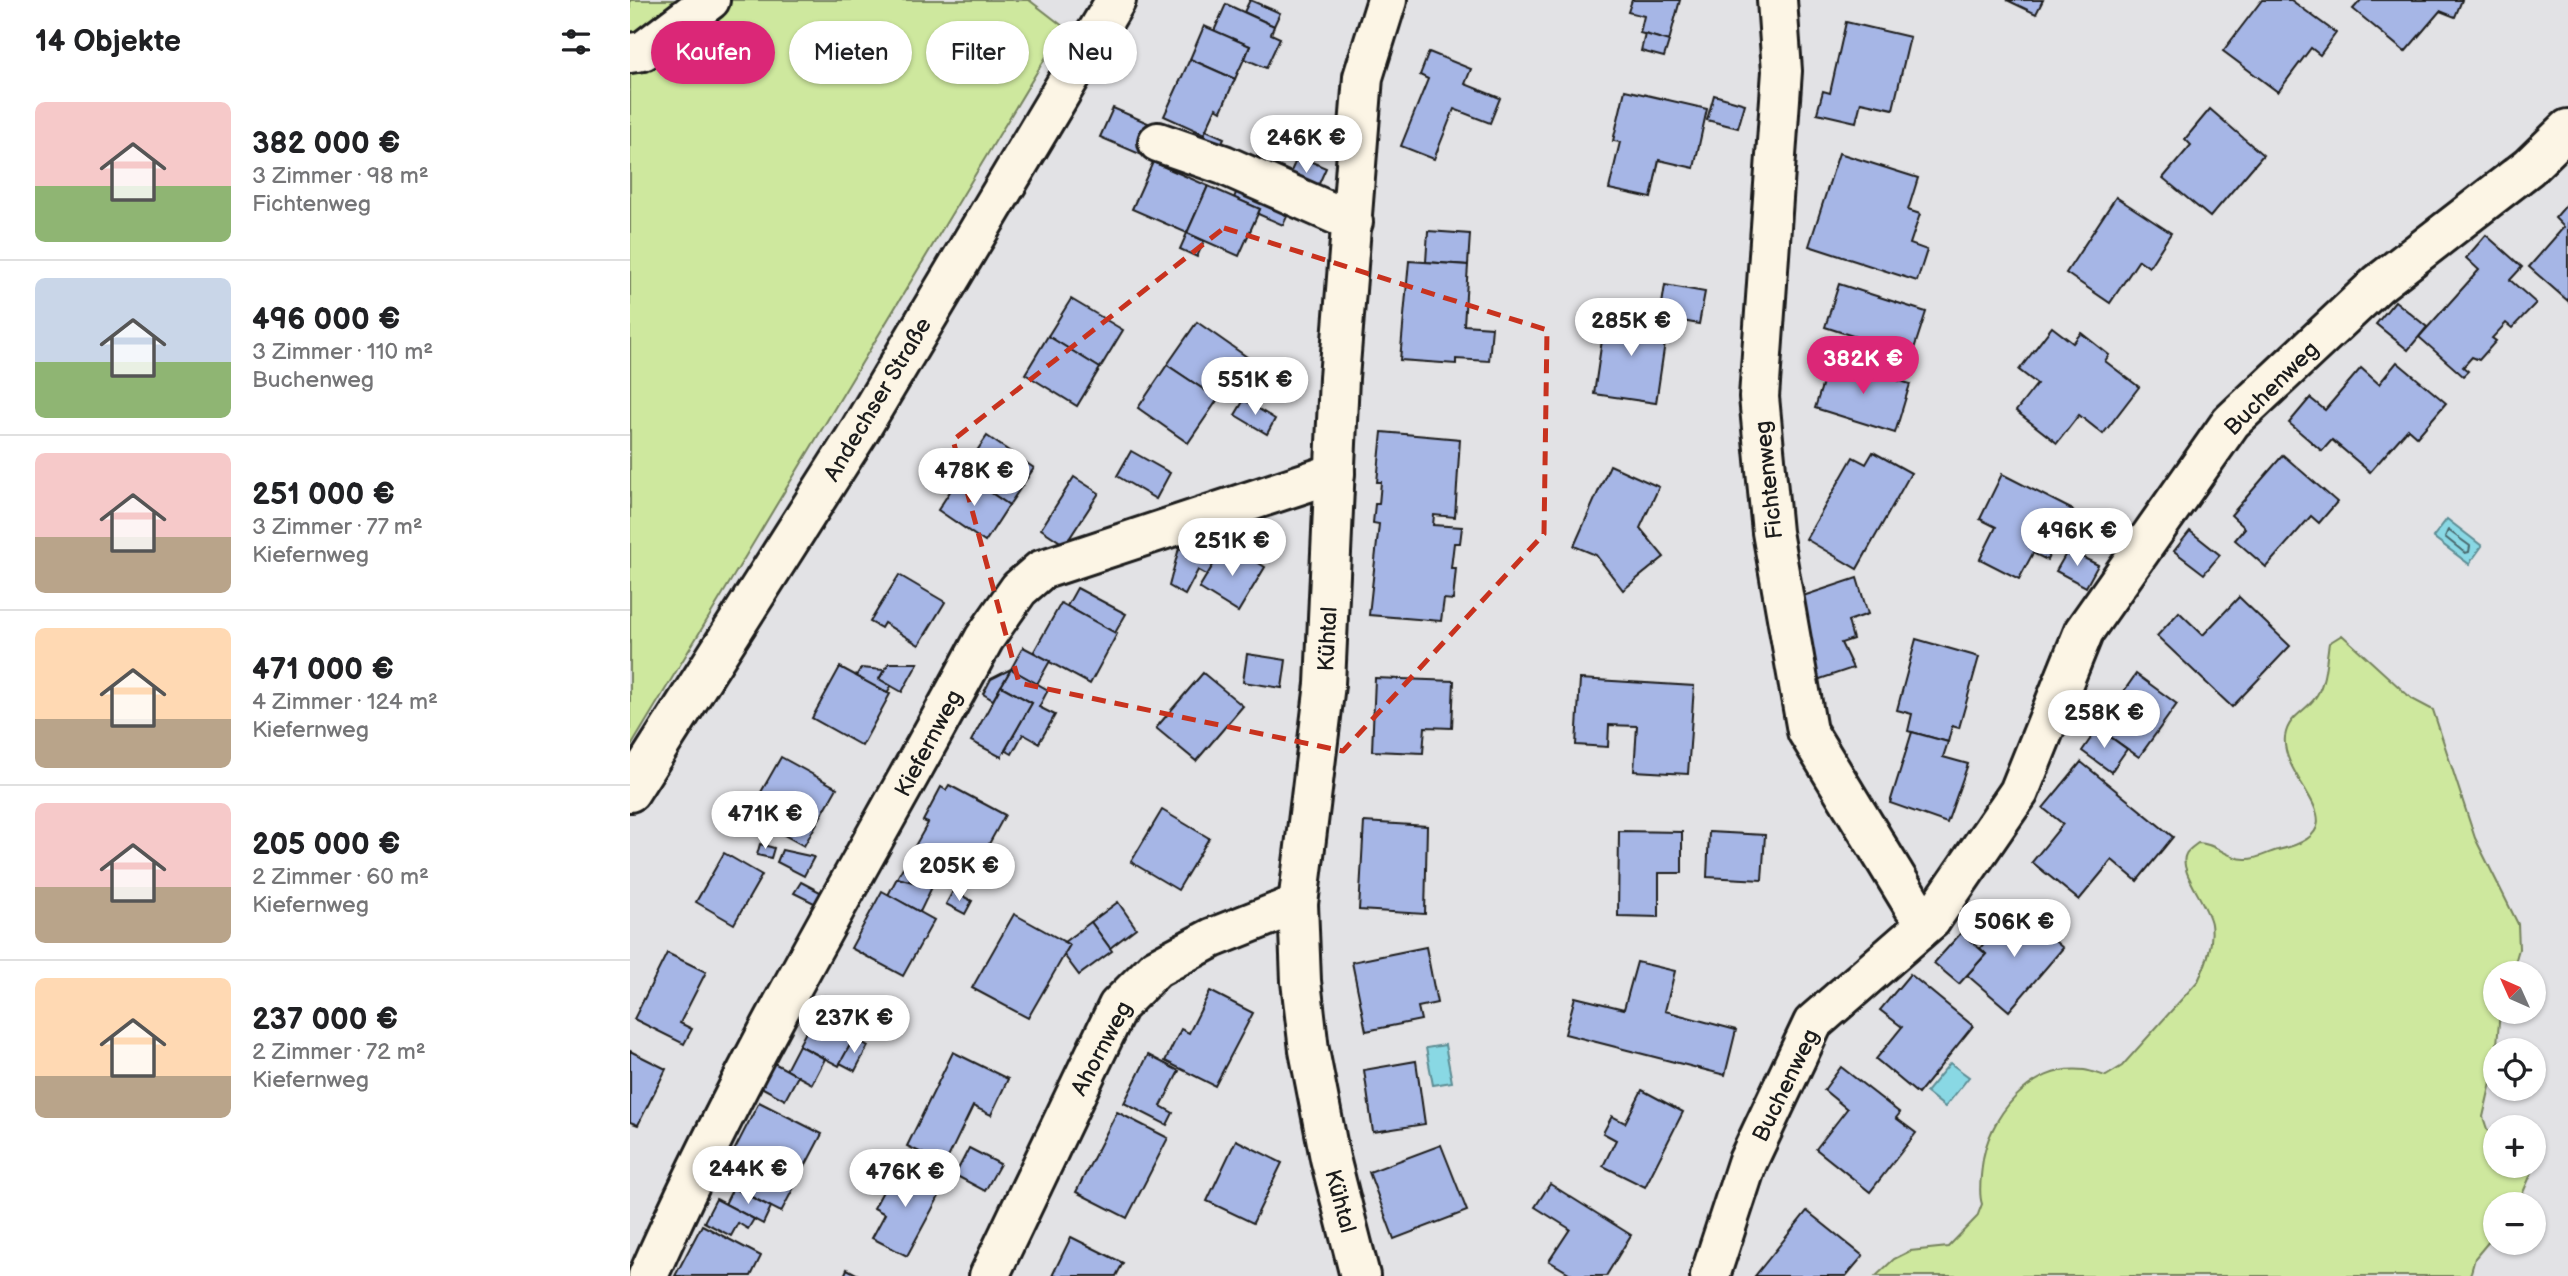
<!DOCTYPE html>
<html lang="de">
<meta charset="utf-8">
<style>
body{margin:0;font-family:"Balsamiq Sans",sans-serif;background:#f2f2f2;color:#202124;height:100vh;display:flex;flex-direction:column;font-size:26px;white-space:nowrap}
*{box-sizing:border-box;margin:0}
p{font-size:23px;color:#757577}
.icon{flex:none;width:38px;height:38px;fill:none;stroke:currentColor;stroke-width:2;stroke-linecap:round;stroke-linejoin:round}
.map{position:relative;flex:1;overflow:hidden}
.details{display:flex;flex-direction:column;background:#fff;width:630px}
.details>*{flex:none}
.top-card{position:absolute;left:21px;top:21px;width:665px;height:63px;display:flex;gap:14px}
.needle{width:46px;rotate:315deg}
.tools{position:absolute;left:1853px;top:961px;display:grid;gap:14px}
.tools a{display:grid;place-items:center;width:63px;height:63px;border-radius:50%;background:#fff;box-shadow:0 2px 5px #0004;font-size:35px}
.price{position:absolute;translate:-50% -60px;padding:0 16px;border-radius:24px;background:#fff;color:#222;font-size:23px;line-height:46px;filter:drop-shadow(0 2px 4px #0008)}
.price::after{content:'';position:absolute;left:50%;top:42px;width:21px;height:16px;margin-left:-10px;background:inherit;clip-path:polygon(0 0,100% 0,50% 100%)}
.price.active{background:#db2777;color:#fff}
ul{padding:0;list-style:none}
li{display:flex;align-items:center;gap:21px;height:175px;padding:0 35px}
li+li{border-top:2px solid #e0e0e0}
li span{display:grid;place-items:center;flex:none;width:196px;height:140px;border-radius:10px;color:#555}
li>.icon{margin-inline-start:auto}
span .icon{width:84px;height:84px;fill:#fffc;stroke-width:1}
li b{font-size:30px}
h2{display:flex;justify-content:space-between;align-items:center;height:84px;padding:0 35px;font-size:30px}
.pill{padding:0 24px;border-radius:32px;background:#fff;box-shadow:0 2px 5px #0004;font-size:24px;line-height:63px}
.pill.active{background:#db2777;color:#fff}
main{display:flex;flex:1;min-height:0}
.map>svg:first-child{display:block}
.green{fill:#cee89e;stroke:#75825d;stroke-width:2}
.water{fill:#89d8e4;stroke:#5d8d94;stroke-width:2}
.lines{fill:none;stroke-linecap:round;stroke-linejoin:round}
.shore{stroke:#48676c;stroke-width:2}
.building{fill:#a6b6e6;stroke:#1c1c1c;stroke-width:2}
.minor-casing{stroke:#1c1c1c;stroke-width:44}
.minor{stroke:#fcf5e5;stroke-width:38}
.marked{fill:none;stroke:#c8321e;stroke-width:5;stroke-dasharray:14 9;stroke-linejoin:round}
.labels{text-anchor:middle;stroke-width:6;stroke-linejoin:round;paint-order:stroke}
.street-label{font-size:23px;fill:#1c1c1c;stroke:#fcf5e5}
</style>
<main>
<section class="details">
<h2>14 Objekte<svg class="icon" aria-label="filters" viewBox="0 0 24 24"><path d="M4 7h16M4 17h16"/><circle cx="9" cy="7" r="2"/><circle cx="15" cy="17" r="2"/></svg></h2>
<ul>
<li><span style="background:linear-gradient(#f6c9c9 60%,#8fb573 0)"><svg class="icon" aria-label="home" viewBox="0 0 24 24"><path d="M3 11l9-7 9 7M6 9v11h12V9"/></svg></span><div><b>382 000 €</b><p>3 Zimmer · 98 m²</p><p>Fichtenweg</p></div></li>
<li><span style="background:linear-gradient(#c9d6e8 60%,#8fb573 0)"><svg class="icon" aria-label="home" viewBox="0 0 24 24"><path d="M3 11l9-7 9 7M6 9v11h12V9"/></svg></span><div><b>496 000 €</b><p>3 Zimmer · 110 m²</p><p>Buchenweg</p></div></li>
<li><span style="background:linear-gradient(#f6c9c9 60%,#b9a48a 0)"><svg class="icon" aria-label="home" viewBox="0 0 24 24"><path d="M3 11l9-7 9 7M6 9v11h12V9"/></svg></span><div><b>251 000 €</b><p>3 Zimmer · 77 m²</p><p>Kiefernweg</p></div></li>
<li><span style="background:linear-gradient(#ffd9b3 65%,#b9a48a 0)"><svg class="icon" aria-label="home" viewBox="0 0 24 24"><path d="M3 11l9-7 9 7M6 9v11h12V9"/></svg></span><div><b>471 000 €</b><p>4 Zimmer · 124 m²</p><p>Kiefernweg</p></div></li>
<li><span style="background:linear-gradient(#f6c9c9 60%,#b9a48a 0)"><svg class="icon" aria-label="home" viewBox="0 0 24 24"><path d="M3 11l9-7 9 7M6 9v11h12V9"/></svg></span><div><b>205 000 €</b><p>2 Zimmer · 60 m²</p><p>Kiefernweg</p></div></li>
<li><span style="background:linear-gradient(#ffd9b3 70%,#b9a48a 0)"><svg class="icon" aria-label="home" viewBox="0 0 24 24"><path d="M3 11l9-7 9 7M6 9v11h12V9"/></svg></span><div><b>237 000 €</b><p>2 Zimmer · 72 m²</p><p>Kiefernweg</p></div></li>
</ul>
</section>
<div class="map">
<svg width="1938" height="1276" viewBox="0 0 1938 1276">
<rect width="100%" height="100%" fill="#e2e2e5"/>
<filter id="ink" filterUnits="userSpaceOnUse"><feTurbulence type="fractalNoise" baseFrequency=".0143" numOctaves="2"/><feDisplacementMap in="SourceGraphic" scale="14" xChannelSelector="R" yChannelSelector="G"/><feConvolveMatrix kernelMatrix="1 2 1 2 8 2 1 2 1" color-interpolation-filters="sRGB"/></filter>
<g filter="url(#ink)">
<g class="green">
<path d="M 0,0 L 399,0 L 434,27 L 0,748 Z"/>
<path d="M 1712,635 L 1782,699 L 1803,710 L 1845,838 L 1888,924 L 1889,949 L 1882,973 L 1866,973 L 1866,1012 L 1870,1012 L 1865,1065 L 1853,1117 L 1857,1129 L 1865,1137 L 1866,1166 L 1900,1166 L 1902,1172 L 1888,1204 L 1866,1204 L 1865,1234 L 1845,1258 L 1840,1276 L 1246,1276 L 1264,1259 L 1280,1251 L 1318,1247 L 1347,1217 L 1352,1204 C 1348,1192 1351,1178 1352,1166 C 1357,1118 1401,1063 1454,1070 C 1461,1071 1469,1074 1476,1076 L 1492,1066 L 1568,981 C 1576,964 1584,944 1581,924 C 1578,904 1547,870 1556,854 C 1558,850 1564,846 1568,843 C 1586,843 1599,860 1617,859 C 1628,859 1638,852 1648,850 C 1736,830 1650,782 1655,737 C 1658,715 1678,711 1687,695 C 1696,680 1696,660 1699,643 Z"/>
</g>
<g class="water">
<path d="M 1817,519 L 1852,546 L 1839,564 L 1803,537 Z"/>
<path d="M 815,1045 L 822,1082 L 803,1085 L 796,1048 Z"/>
<path d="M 1320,1063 L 1339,1077 L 1315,1107 L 1296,1092 Z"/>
</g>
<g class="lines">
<path class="shore" d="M 1818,530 L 1840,546 L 1839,552 L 1835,553 L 1815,537 Z"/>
</g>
<g class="building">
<path d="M 620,0 L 650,13 L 644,26 L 614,12 Z"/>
<path d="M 1002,0 L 1050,0 L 1039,41 L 1010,33 L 1014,16 L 998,12 Z"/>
<path d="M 1377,0 L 1413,0 L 1406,14 Z"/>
<path d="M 1632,0 L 1661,0 L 1706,33 L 1690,55 L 1681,48 L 1648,92 L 1593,51 Z"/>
<path d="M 1731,0 L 1832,0 L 1825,17 L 1810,11 L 1775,52 L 1723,9 Z"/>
<path d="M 596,4 L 644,26 L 641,34 L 650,38 L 636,68 L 615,59 L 620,46 L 584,31 Z"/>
<path d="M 1216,22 L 1280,37 L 1263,109 L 1231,102 L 1226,122 L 1187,113 L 1193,91 L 1200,93 Z"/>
<path d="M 574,26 L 620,46 L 605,79 L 560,59 Z"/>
<path d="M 1015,34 L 1039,41 L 1034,57 L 1011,51 Z"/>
<path d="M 799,52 L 841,69 L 835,84 L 870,98 L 860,123 L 824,109 L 804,159 L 771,146 L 798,79 L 790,75 Z"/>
<path d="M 560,59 L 605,79 L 591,111 L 586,108 L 574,134 L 534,116 Z"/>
<path d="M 995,90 L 1077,109 L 1064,168 L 1029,160 L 1021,198 L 979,189 L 990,142 L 983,141 Z"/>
<path d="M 1084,95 L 1115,104 L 1108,128 L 1077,120 Z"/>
<path d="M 483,108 L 525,126 L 512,155 L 470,137 Z"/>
<path d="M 1580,109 L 1633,155 L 1580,217 L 1533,178 L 1561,145 L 1555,139 Z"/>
<path d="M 564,130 L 574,134 L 576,130 L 594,138 L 587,153 L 559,141 Z"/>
<path d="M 1209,153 L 1288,178 L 1278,210 L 1290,214 L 1280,244 L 1297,250 L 1287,281 L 1179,246 Z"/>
<path d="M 668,156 L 696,168 L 684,195 L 656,182 Z"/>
<path d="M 523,162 L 578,186 L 557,233 L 502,209 Z"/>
<path d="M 610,183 L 662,206 L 653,225 L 628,214 L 630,209 L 604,198 Z"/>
<path d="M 578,186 L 630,209 L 609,256 L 557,233 Z"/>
<path d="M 1486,197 L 1541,233 L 1519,267 L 1509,260 L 1480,303 L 1436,273 Z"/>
<path d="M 1938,203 L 1938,301 L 1899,267 L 1934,227 L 1925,218 Z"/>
<path d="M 798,231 L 840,234 L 838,265 L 796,262 Z"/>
<path d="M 557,233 L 574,241 L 567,257 L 550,249 Z"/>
<path d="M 1856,235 L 1892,267 L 1880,280 L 1906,303 L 1882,328 L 1876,323 L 1862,338 L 1866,341 L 1849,360 L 1842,357 L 1833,367 L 1838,371 L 1833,376 L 1789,337 L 1849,270 L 1836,258 Z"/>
<path d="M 779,261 L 838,265 L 834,325 L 862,327 L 859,361 L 826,359 L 826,364 L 770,360 Z"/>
<path d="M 1209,284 L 1296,312 L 1282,355 L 1195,327 Z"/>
<path d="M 1035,285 L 1075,292 L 1069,324 L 1030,317 Z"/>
<path d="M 441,299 L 493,330 L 470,368 L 418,336 Z"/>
<path d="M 1765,301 L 1797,327 L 1778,350 L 1746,324 Z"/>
<path d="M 976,313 L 1038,322 L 1026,403 L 964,394 Z"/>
<path d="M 567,322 L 617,357 L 588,399 L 537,365 Z"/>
<path d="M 1422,327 L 1443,343 L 1451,333 L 1479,355 L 1475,361 L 1509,387 L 1473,434 L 1449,415 L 1427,443 L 1386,411 L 1407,384 L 1389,370 Z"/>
<path d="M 418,336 L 470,368 L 447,406 L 395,374 Z"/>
<path d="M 1200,360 L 1280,384 L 1265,433 L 1185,408 Z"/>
<path d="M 1767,362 L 1816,403 L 1787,437 L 1778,429 L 1740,472 L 1702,440 L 1692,451 L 1659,423 L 1680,398 L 1695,410 L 1731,368 L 1749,384 Z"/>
<path d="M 537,365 L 588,399 L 558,443 L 508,408 Z"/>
<path d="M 614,400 L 645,419 L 637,434 L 605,415 Z"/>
<path d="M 752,432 L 830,439 L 825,517 L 804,515 L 803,525 L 832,527 L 830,543 L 824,543 L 821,568 L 826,568 L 823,600 L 814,599 L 811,621 L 739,615 L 749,524 L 743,523 L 745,504 L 749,504 L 751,482 L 747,482 Z"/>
<path d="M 357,436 L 404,468 L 379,505 L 332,473 Z"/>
<path d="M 501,451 L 540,473 L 526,499 L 487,476 Z"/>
<path d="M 1243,452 L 1281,473 L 1227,569 L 1176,539 L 1223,457 L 1236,464 Z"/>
<path d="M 1653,455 L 1707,502 L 1689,523 L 1681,516 L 1636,567 L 1605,540 L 1615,528 L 1601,515 Z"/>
<path d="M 980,465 L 1029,487 L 1010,528 L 1034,557 L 993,590 L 966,555 L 944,546 Z"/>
<path d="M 332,473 L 379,505 L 355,542 L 308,510 Z"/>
<path d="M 1372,474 L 1443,510 L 1417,560 L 1403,553 L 1389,579 L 1350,559 L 1366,527 L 1350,519 Z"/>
<path d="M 444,477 L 469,493 L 435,545 L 411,529 Z"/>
<path d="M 1560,531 L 1590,555 L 1574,574 L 1544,551 Z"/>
<path d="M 596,543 L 635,567 L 608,612 L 569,588 Z"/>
<path d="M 549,548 L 586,560 L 577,575 L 568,570 L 555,595 L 539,586 Z"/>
<path d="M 1438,550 L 1468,565 L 1456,587 L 1426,571 Z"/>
<path d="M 269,575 L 315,602 L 289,645 L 254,623 L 251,628 L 240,622 Z"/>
<path d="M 1227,578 L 1238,614 L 1218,621 L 1223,639 L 1211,643 L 1223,668 L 1187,680 L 1161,600 Z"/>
<path d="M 447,588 L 496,614 L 485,633 L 437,606 Z"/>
<path d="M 1609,597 L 1660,646 L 1602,707 L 1527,636 L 1549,612 L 1573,635 Z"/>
<path d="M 431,603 L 487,634 L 460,684 L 403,653 Z"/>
<path d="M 1286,639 L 1349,657 L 1329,728 L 1322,726 L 1318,742 L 1278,731 L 1282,714 L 1267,710 Z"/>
<path d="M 393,647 L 420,661 L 407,684 L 381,669 Z"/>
<path d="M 617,654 L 656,660 L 652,688 L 613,682 Z"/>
<path d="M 259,663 L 288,663 L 272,692 L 249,679 Z"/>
<path d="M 210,667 L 260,694 L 232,746 L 182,718 Z"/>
<path d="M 231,668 L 254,670 L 249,679 L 261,686 L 257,693 L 226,676 Z"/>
<path d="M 381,669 L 418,690 L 409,707 L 425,715 L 409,743 L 393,734 L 382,754 L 375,750 L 402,703 L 371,686 Z"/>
<path d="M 381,669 L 363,700 L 353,694 L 361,679 Z"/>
<path d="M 573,673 L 613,706 L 566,761 L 526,728 Z"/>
<path d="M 1506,674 L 1547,704 L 1509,757 L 1468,728 Z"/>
<path d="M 745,678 L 824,681 L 822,728 L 795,727 L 793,753 L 742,751 Z"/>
<path d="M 950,679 L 1064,686 L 1058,774 L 1004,771 L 1007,726 L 979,725 L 978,747 L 946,745 Z"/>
<path d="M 371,686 L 402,703 L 371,757 L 341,741 Z"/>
<path d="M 1468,728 L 1497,749 L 1481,772 L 1452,751 Z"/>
<path d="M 1282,732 L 1318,742 L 1313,757 L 1338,764 L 1317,823 L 1260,803 Z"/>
<path d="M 151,757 L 207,788 L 174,846 L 118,815 Z"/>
<path d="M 1451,762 L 1543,837 L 1507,881 L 1482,860 L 1449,900 L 1402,862 L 1433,824 L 1413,808 Z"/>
<path d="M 319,785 L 375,815 L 338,882 L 282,851 L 298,823 L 293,821 L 311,787 L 316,790 Z"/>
<path d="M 532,810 L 579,838 L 548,890 L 501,862 Z"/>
<path d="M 734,822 L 797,826 L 795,914 L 729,910 Z"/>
<path d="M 989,831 L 1052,832 L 1052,873 L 1029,873 L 1029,917 L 988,916 Z"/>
<path d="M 1079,832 L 1135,835 L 1132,880 L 1077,877 Z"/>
<path d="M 130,844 L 144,848 L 141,858 L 127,855 Z"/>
<path d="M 152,850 L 184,857 L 174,876 L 147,862 Z"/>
<path d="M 282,851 L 313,867 L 302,887 L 267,878 Z"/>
<path d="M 94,853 L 132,875 L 104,924 L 66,902 Z"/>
<path d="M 267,878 L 302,887 L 290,912 L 258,895 Z"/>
<path d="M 171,882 L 192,893 L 186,904 L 164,893 Z"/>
<path d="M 252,891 L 304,920 L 273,976 L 221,948 Z"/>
<path d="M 323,891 L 342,901 L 335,914 L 316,904 Z"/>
<path d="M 488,902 L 506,928 L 480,948 L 461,922 Z"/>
<path d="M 1385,907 L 1433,948 L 1379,1011 L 1337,975 L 1356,954 L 1350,948 Z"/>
<path d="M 384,914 L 440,945 L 398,1018 L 342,988 Z"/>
<path d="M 461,922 L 482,951 L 449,975 L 434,955 L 440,945 L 434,942 Z"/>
<path d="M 1331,933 L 1356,954 L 1329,984 L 1304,963 Z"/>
<path d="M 796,947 L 807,1003 L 788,1007 L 791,1020 L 736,1031 L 722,962 Z"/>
<path d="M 37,953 L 76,972 L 50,1023 L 62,1029 L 54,1044 L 4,1019 Z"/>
<path d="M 1007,962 L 1045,971 L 1035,1011 L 1106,1030 L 1095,1075 L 935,1034 L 945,997 L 994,1009 Z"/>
<path d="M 1280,974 L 1343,1026 L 1288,1094 L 1246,1059 L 1272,1027 L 1250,1010 Z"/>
<path d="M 580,991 L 623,1013 L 585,1086 L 535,1061 L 551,1029 L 559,1033 Z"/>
<path d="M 195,996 L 235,1017 L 209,1066 L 169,1045 Z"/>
<path d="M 224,1038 L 238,1046 L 225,1071 L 210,1063 Z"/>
<path d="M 169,1045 L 195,1059 L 182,1084 L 156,1070 Z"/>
<path d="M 0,1051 L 36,1069 L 8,1125 L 0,1122 Z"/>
<path d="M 323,1052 L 378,1079 L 361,1115 L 343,1106 L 315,1164 L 277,1146 Z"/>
<path d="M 518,1055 L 549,1071 L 531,1106 L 543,1113 L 537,1125 L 494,1103 Z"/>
<path d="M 786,1061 L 795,1124 L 743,1132 L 734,1070 Z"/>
<path d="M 144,1063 L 168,1076 L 155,1100 L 131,1087 Z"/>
<path d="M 1211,1067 L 1270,1113 L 1266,1118 L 1286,1133 L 1240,1192 L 1186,1149 L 1217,1109 L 1194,1090 Z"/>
<path d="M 1012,1090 L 1053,1112 L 1015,1187 L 973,1166 L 986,1140 L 973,1133 L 982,1116 L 995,1123 Z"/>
<path d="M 129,1102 L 192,1134 L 151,1212 L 89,1180 Z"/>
<path d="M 487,1112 L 538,1138 L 497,1218 L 446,1192 Z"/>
<path d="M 606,1140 L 652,1163 L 623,1223 L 577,1201 Z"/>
<path d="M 811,1145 L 837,1211 L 764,1239 L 739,1172 Z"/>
<path d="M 339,1148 L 370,1164 L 355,1191 L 325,1175 Z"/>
<path d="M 267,1165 L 313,1189 L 277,1256 L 242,1238 L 255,1214 L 244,1208 Z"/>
<path d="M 920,1184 L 1001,1235 L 976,1276 L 944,1276 L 919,1261 L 940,1229 L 905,1207 Z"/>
<path d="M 103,1188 L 141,1207 L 133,1224 L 95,1204 Z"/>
<path d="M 86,1199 L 124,1219 L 118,1229 L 108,1223 L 101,1236 L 74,1222 Z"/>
<path d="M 1177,1211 L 1233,1256 L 1216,1276 L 1125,1276 Z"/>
<path d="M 72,1225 L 131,1256 L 121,1276 L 45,1276 Z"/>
<path d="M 441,1237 L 493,1263 L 486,1276 L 422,1276 Z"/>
<path d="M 217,1269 L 230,1276 L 214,1276 Z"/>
</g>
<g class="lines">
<g class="minor-casing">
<g id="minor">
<path d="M 1147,0 L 1152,71 L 1129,397 L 1142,532 L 1177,731 L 1284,907 L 1301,920"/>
<path d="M 0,53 L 13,51 L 80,0"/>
<path d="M 528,142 L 594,165 L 723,222"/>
<path d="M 0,792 L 230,430 L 486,0"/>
<path d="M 18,1276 C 114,1057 241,850 354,639 L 389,589 L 411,570 L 705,473"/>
<path d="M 359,1276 L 488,1006 L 526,968 L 582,938 L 668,904"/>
<path d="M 730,1276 L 700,1158 L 679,1050 L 671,981 L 668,904 L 695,684 L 709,378 L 733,77 L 757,0"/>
<path d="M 1080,1276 L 1117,1163 L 1183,1023 L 1301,920 L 1389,792 L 1454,631 L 1601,422 L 1748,284 L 1899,167 L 1938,129"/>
</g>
</g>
<use href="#minor" class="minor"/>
</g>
</g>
<path class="marked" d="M 594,228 L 917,330 L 914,534 L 713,751 L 389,683 L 323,440 Z"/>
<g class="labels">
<g class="street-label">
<text transform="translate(1641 388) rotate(-45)" y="8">Buchenweg</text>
<text transform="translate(247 399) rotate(-59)" y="8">Andechser Straße</text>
<text transform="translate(1138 480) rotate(-96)" y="8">Fichtenweg</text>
<text transform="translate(697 639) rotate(-87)" y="8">Kühtal</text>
<text transform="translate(298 743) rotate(-62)" y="8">Kiefernweg</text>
<text transform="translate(471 1048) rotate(-62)" y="8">Ahornweg</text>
<text transform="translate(1155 1085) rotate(-64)" y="8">Buchenweg</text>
<text transform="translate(711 1201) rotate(75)" y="8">Kühtal</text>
</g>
</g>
</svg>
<div class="tools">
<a><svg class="needle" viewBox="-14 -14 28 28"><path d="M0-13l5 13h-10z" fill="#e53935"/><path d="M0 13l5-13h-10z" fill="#757577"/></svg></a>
<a><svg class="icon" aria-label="locate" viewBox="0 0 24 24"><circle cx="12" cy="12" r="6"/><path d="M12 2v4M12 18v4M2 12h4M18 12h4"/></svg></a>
<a>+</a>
<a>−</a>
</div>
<b class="price" style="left:676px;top:175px">246K €</b>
<b class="price" style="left:1001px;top:358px">285K €</b>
<b class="price active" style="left:1233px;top:396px">382K €</b>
<b class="price" style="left:625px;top:417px">551K €</b>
<b class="price" style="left:344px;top:508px">478K €</b>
<b class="price" style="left:1447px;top:568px">496K €</b>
<b class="price" style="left:602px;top:578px">251K €</b>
<b class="price" style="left:1474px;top:750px">258K €</b>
<b class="price" style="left:135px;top:851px">471K €</b>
<b class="price" style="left:329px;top:903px">205K €</b>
<b class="price" style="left:1384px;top:959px">506K €</b>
<b class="price" style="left:224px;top:1055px">237K €</b>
<b class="price" style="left:118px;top:1206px">244K €</b>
<b class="price" style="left:275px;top:1209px">476K €</b>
<div class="top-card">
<a class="pill active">Kaufen</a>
<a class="pill">Mieten</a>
<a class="pill">Filter</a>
<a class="pill">Neu</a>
</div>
</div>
</main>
